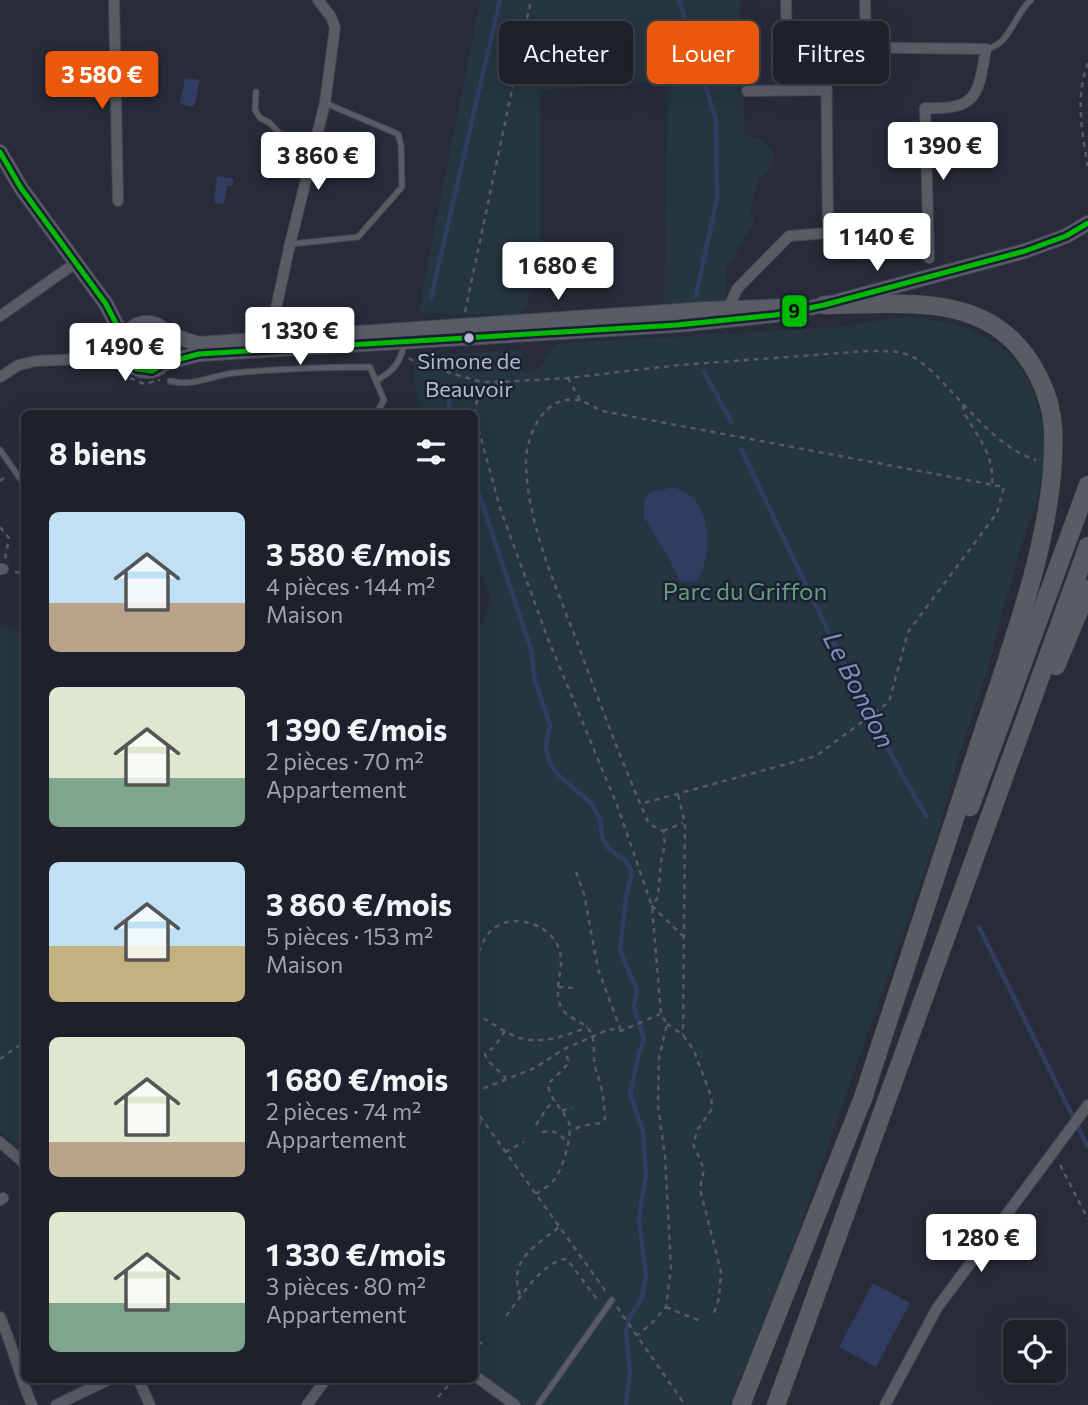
<!DOCTYPE html>
<html lang="fr">
<meta charset="utf-8">
<style>
body{margin:0;font-family:Commissioner,sans-serif;background:#262933;color:#f1f3f6;height:100vh;display:flex;flex-direction:column;font-size:26px;white-space:nowrap}
*{box-sizing:border-box;margin:0}
p{font-size:23px;color:#a1a3a9}
.icon{flex:none;width:38px;height:38px;fill:none;stroke:currentColor;stroke-width:2;stroke-linecap:round;stroke-linejoin:round}
.map{position:relative;flex:1;overflow:hidden}
.sheet{position:absolute;left:21px;top:410px;width:457px;height:973px;display:flex;flex-direction:column;background:#1e212b;border-radius:10px;box-shadow:0 7px 28px #0002,0 0 0 2px #3c3e47}
.sheet>*{flex:none}
.banner{position:absolute;left:499px;top:21px;width:483px;height:63px;display:flex;gap:14px}
.controls{position:absolute;left:1003px;top:1320px;display:grid;gap:14px}
.controls a{display:grid;place-items:center;width:63px;height:63px;border-radius:10px;background:#1e212b;box-shadow:0 7px 28px #0002,0 0 0 2px #3c3e47;font-size:35px}
.price{position:absolute;translate:-50% -60px;padding:0 16px;border-radius:7px;background:#fff;color:#222;font-size:23px;line-height:46px;filter:drop-shadow(0 2px 4px #0008)}
.price::after{content:'';position:absolute;left:50%;top:42px;width:21px;height:16px;margin-left:-10px;background:inherit;clip-path:polygon(0 0,100% 0,50% 100%)}
.price.current{background:#ea580c;color:#fff}
ul{padding:0;list-style:none}
li{display:flex;align-items:center;gap:21px;height:175px;padding:0 28px}
li span{display:grid;place-items:center;flex:none;width:196px;height:140px;border-radius:10px;color:#555}
li>.icon{margin-inline-start:auto}
span .icon{width:84px;height:84px;fill:#fffc;stroke-width:1}
li b{font-size:30px}
h2{display:flex;justify-content:space-between;align-items:center;height:84px;padding:0 28px;font-size:30px}
.tag{padding:0 24px;border-radius:10px;background:#1e212b;box-shadow:0 7px 28px #0002,0 0 0 2px #3c3e47;font-size:24px;line-height:63px}
.tag.current{background:#ea580c;color:#fff}
.map>svg:first-child{display:block}
.green{fill:#253640}
.water{fill:#313c63}
.lines{fill:none;stroke-linecap:round;stroke-linejoin:round}
.stream{stroke:#313c63;stroke-width:4.5}
.service-casing{stroke:#454852;stroke-width:7}
.minor-casing{stroke:#454852;stroke-width:12}
.tertiary-casing{stroke:#454852;stroke-width:16}
.trunk-casing{stroke:#454854;stroke-width:19}
.path{stroke:#565a64;stroke-width:2.5;stroke-dasharray:5 5;stroke-linecap:butt}
.service{stroke:#595c66;stroke-width:5}
.minor{stroke:#595c66;stroke-width:10}
.tertiary{stroke:#595c66;stroke-width:14}
.trunk{stroke:#5a5c64;stroke-width:18}
.bus-1-casing{stroke:#1b2134;stroke-width:10}
.bus-1{stroke:#0b0;stroke-width:5}
.bus-dot{fill:#b2b7ca;stroke:#1b2134;stroke-width:2.5}
.labels{text-anchor:middle;stroke-width:5;stroke-linejoin:round;paint-order:stroke}
.bus-label{font-size:22px;fill:#b2b7ca;stroke:#1b2134}
.park-label{font-size:24px;fill:#669e7d;stroke:#1b2134}
.water-label{font-size:26px;font-style:italic;fill:#7e8db9;stroke:#1b2134}
.line-badge{stroke:#1b2134;stroke-width:2.5}
.pale-badge-label{font-size:19px;text-anchor:middle;font-weight:bold;fill:#111}
</style>
<div class="map">
<svg width="1088" height="1405" viewBox="0 0 1088 1405">
<rect width="100%" height="100%" fill="#282c39"/>
<g class="green">
<path d="M 480,0 L 740,0 L 740,85 L 743,85 L 744,136 C 759,138 771,141 774,158 L 768,172 L 759,178 L 750,216 L 755,221 L 726,270 L 725,301 L 664,304 L 668,81 L 540,90 L 541,278 L 519,315 L 419,313 C 437,208 461,105 480,0 Z"/>
<path d="M 894,318 L 924,318 L 953,324 L 972,330 L 1004,349 L 1019,365 L 1030,384 L 1042,420 L 1046,458 L 1034,510 L 1019,551 L 988,667 L 958,759 L 935,842 L 793,1246 L 730,1405 L 523,1405 L 474,1367 L 474,646 L 490,599 L 474,556 L 474,413 L 421,413 L 414,376 L 414,358 L 522,349 L 523,373 L 535,373 L 556,344 L 840,327 Z"/>
<path d="M 0,626 L 24,631 L 24,1152 L 0,1131 Z"/>
</g>
<g class="water">
<path d="M 185,78 L 200,80 L 194,107 L 180,104 Z"/>
<path d="M 217,176 L 232,178 L 234,181 L 232,185 L 227,186 L 224,204 L 214,203 Z"/>
<path d="M 674,487 C 680,490 688,493 693,498 C 712,519 711,559 697,581 L 680,582 L 669,558 L 644,517 L 644,501 L 649,493 Z"/>
<path d="M 873,1283 L 910,1303 L 876,1367 L 839,1347 Z"/>
</g>
<g class="lines">
<g class="stream">
<path d="M 679,0 L 716,120 L 717,198 L 696,296"/>
<path d="M 431,298 L 500,0"/>
<path d="M 704,372 L 732,423"/>
<path d="M 447,385 L 450,413"/>
<path d="M 741,449 L 866,710 L 926,816"/>
<path d="M 474,479 L 531,650 L 535,681 L 550,725 L 546,746 L 549,762 L 556,773 L 592,804 L 600,819 L 603,840 L 608,848 L 625,860 L 632,872 L 626,897 L 620,951 L 637,990 L 634,1007 L 644,1040 L 639,1053 L 630,1094 L 643,1131 L 646,1175 L 639,1218 L 646,1277 L 642,1298 L 630,1316 L 626,1332 L 630,1373 L 626,1405"/>
<path d="M 979,927 L 1088,1147"/>
</g>
<g class="service-casing">
<g id="service">
<path d="M 986,49 C 1010,45 1014,15 1031,0"/>
<path d="M 256,92 L 255,110 L 260,118 L 270,123 L 280,134 L 313,145"/>
<path d="M 291,244 L 358,237 L 402,187 L 401,145 L 398,134 L 325,103"/>
<path d="M 170,381 C 196,387 208,376 234,373 C 279,369 325,367 370,367 L 384,400 L 379,409 L 374,413"/>
<path d="M 376,381 C 393,371 400,364 404,344"/>
<path d="M 0,450 L 24,484"/>
<path d="M 538,1405 L 612,1300"/>
</g>
</g>
<g class="minor-casing">
<g id="minor">
<path d="M 114,0 L 118,201"/>
<path d="M 786,0 L 787,48 L 826,47"/>
<path d="M 865,0 L 866,46"/>
<path d="M 747,91 L 827,90"/>
<path d="M 729,307 L 737,289 L 789,236 L 828,233 L 826,47 L 986,49 C 978,95 978,110 925,108 L 929,258"/>
<path d="M 0,316 L 77,262"/>
<path d="M 268,345 L 290,244 L 325,103 L 335,27 L 331,17 L 318,0"/>
<path d="M 106,358 L 122,344"/>
<path d="M 0,377 L 19,365 L 36,361 L 106,358 L 130,365"/>
<path d="M 0,569 L 3,569"/>
<path d="M 0,1142 L 24,1163"/>
<path d="M 0,1200 L 3,1198"/>
<path d="M 0,1317 C 13,1346 19,1376 32,1405"/>
<path d="M 474,1375 L 515,1405"/>
<path d="M 138,1379 L 150,1405"/>
<path d="M 56,1405 L 110,1379"/>
<path d="M 307,1405 L 326,1379"/>
<path d="M 885,1405 L 937,1308 L 1088,1105"/>
</g>
</g>
<g class="tertiary-casing">
<g id="tertiary">
<path d="M 0,152 L 21,188 L 106,304 L 124,339"/>
<circle cx="147" cy="347" r="24"/>
<path d="M 168,334 L 199,344 L 708,309 L 788,306"/>
<path d="M 165,363 L 199,354 L 677,325 L 775,315 L 824,305 L 1025,251 L 1066,236 L 1088,223"/>
</g>
</g>
<g class="trunk-casing">
<g id="trunk">
<path d="M 824,305 C 881,305 955,294 1003,332 C 1031,354 1051,393 1053,428 C 1058,524 1012,644 982,735 C 942,857 902,979 862,1101"/>
<path d="M 1056,666 L 1088,589"/>
<path d="M 970,807 L 1088,485"/>
<path d="M 741,1405 L 865,1093"/>
<path d="M 776,1405 L 1088,546"/>
</g>
</g>
<g class="path">
<path d="M 1088,63 C 1075,95 1082,134 1088,167"/>
<path d="M 465,312 L 531,0"/>
<path d="M 409,358 L 418,364 L 482,382 L 501,382 L 568,378 L 679,365 L 868,351 C 883,351 898,350 911,356 C 925,363 938,377 948,388 C 973,414 1001,449 1036,460"/>
<path d="M 130,378 L 144,384 L 160,380"/>
<path d="M 568,378 L 580,400 L 602,411 L 1004,487 L 997,513 L 908,632 L 889,702 L 816,756 L 640,804"/>
<path d="M 501,382 C 485,391 474,395 475,416 L 500,508 L 548,639 L 617,805 L 652,906 L 661,1014 L 667,1024 L 659,1058 L 658,1106 L 665,1156 L 671,1268 L 666,1307 L 653,1322 L 638,1335"/>
<path d="M 580,400 C 573,400 565,399 559,402 C 537,410 525,444 526,465 C 528,525 555,584 576,639 C 599,701 622,763 649,824 L 663,831 L 665,845 L 661,861 L 658,897 L 652,906 L 684,937"/>
<path d="M 963,405 L 964,413 C 979,439 994,454 992,485"/>
<path d="M 0,481 L 6,476"/>
<path d="M 0,527 L 9,538 L 5,559"/>
<path d="M 15,572 L 24,574"/>
<path d="M 678,795 L 685,823 L 683,1035"/>
<path d="M 663,831 L 683,823"/>
<path d="M 576,872 L 584,894 L 598,969 L 621,1031"/>
<path d="M 474,936 L 484,939"/>
<path d="M 474,961 C 481,950 483,937 493,929 C 513,912 551,924 559,949 C 566,968 552,988 561,1007 C 567,1019 582,1020 589,1030 C 597,1041 592,1054 595,1066 C 596,1073 600,1080 601,1087 C 604,1097 604,1108 605,1119 L 601,1123 L 581,1126 L 571,1131"/>
<path d="M 558,987 L 575,988"/>
<path d="M 474,1015 C 487,1018 496,1027 508,1033 C 532,1047 563,1038 587,1027"/>
<path d="M 667,1024 L 683,1035 L 694,1051 L 711,1096 L 712,1109 L 698,1129 L 693,1144 L 704,1169 L 700,1189 L 721,1272 L 719,1298 L 713,1317"/>
<path d="M 505,1031 L 495,1046 L 485,1054 L 487,1060 L 506,1078"/>
<path d="M 0,1059 L 24,1042"/>
<path d="M 474,1092 L 535,1068 L 564,1049 L 610,1029 L 621,1031 L 660,1014"/>
<path d="M 474,1108 L 607,1293"/>
<path d="M 562,1111 L 572,1107"/>
<path d="M 536,1125 L 547,1108 L 555,1100"/>
<path d="M 542,1132 C 555,1130 559,1132 567,1143"/>
<path d="M 474,1145 L 481,1118"/>
<path d="M 505,1152 L 524,1142"/>
<path d="M 1060,1165 L 1088,1219"/>
<path d="M 536,1194 C 542,1190 549,1186 554,1180 C 562,1171 573,1134 569,1123 C 563,1109 549,1099 548,1084 L 569,1063 L 565,1051"/>
<path d="M 474,1216 L 477,1214"/>
<path d="M 520,1295 C 508,1259 535,1247 559,1227"/>
<path d="M 617,1307 L 685,1405"/>
<path d="M 666,1307 L 700,1321"/>
<path d="M 506,1316 C 520,1298 543,1260 567,1259 L 599,1302"/>
<path d="M 474,1352 L 482,1342"/>
<path d="M 438,1397 L 454,1379"/>
</g>
<use href="#service" class="service"/>
<use href="#minor" class="minor"/>
<use href="#tertiary" class="tertiary"/>
<use href="#trunk" class="trunk"/>
<g class="bus-1-casing">
<path id="bus-1" d="M 0,152 L 21,188 L 106,304 L 124,339 L 123,351 L 130,365 L 137,369 L 152,371 L 165,363 L 199,354 L 677,325 L 775,315 L 824,305 L 1025,251 L 1066,236 L 1088,223"/>
</g>
<use href="#bus-1" class="bus-1"/>
</g>
<circle class="bus-dot" cx="469" cy="338" r="6"/>
<g class="labels">
<g class="bus-label">
<text x="469" y="369">Simone de<tspan x="469" dy="28">Beauvoir</tspan></text>
</g>
<g class="park-label">
<text x="745" y="600">Parc du Griffon</text>
</g>
<g class="water-label">
<text transform="translate(859 690) rotate(63)" y="9">Le Bondon</text>
</g>
</g>
<rect class="line-badge" x="781" y="294" width="27" height="34" rx="7" fill="#0b0"/>
<g class="pale-badge-label">
<text x="794" y="318">9</text>
</g>
</svg>
<div class="controls">
<a><svg class="icon" aria-label="locate" viewBox="0 0 24 24"><circle cx="12" cy="12" r="6"/><path d="M12 2v4M12 18v4M2 12h4M18 12h4"/></svg></a>
</div>
<b class="price current" style="left:102px;top:111px">3 580 €</b>
<b class="price" style="left:943px;top:182px">1 390 €</b>
<b class="price" style="left:318px;top:192px">3 860 €</b>
<b class="price" style="left:877px;top:273px">1 140 €</b>
<b class="price" style="left:558px;top:302px">1 680 €</b>
<b class="price" style="left:300px;top:367px">1 330 €</b>
<b class="price" style="left:125px;top:383px">1 490 €</b>
<b class="price" style="left:981px;top:1274px">1 280 €</b>
<div class="banner">
<a class="tag">Acheter</a>
<a class="tag current">Louer</a>
<a class="tag">Filtres</a>
</div>
<section class="sheet">
<h2>8 biens<svg class="icon" aria-label="filters" viewBox="0 0 24 24"><path d="M4 7h16M4 17h16"/><circle cx="9" cy="7" r="2"/><circle cx="15" cy="17" r="2"/></svg></h2>
<ul>
<li><span style="background:linear-gradient(#bfe0f5 65%,#b9a48a 0)"><svg class="icon" aria-label="home" viewBox="0 0 24 24"><path d="M3 11l9-7 9 7M6 9v11h12V9"/></svg></span><div><b>3 580 €/mois</b><p>4 pièces · 144 m²</p><p>Maison</p></div></li>
<li><span style="background:linear-gradient(#dfe7d0 65%,#7fa58c 0)"><svg class="icon" aria-label="home" viewBox="0 0 24 24"><path d="M3 11l9-7 9 7M6 9v11h12V9"/></svg></span><div><b>1 390 €/mois</b><p>2 pièces · 70 m²</p><p>Appartement</p></div></li>
<li><span style="background:linear-gradient(#bfe0f5 60%,#c2b280 0)"><svg class="icon" aria-label="home" viewBox="0 0 24 24"><path d="M3 11l9-7 9 7M6 9v11h12V9"/></svg></span><div><b>3 860 €/mois</b><p>5 pièces · 153 m²</p><p>Maison</p></div></li>
<li><span style="background:linear-gradient(#dfe7d0 75%,#b9a48a 0)"><svg class="icon" aria-label="home" viewBox="0 0 24 24"><path d="M3 11l9-7 9 7M6 9v11h12V9"/></svg></span><div><b>1 680 €/mois</b><p>2 pièces · 74 m²</p><p>Appartement</p></div></li>
<li><span style="background:linear-gradient(#dfe7d0 65%,#7fa58c 0)"><svg class="icon" aria-label="home" viewBox="0 0 24 24"><path d="M3 11l9-7 9 7M6 9v11h12V9"/></svg></span><div><b>1 330 €/mois</b><p>3 pièces · 80 m²</p><p>Appartement</p></div></li>
</ul>
</section>
</div>
